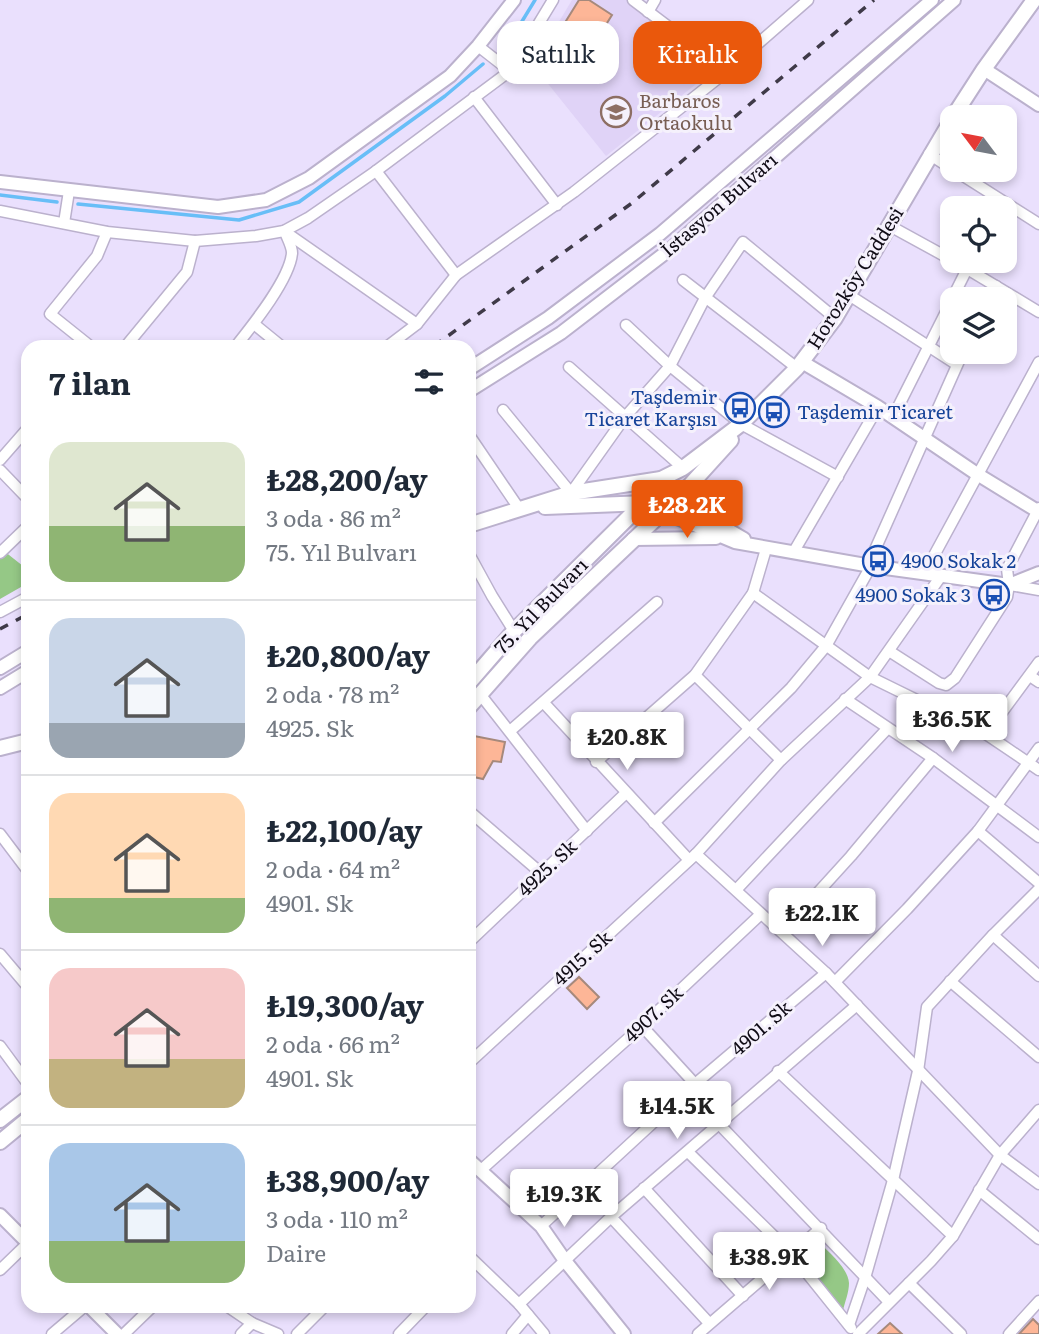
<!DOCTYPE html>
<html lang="tr">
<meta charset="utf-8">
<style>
body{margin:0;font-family:Literata,serif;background:#f6f6f7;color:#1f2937;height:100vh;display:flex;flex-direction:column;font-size:26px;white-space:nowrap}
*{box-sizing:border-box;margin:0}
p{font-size:23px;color:#747a83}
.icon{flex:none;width:38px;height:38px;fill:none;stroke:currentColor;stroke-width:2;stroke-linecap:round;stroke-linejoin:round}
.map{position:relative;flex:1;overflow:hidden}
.drawer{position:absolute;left:21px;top:340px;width:455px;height:973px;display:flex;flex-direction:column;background:#fff;border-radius:21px;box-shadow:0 4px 10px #0003}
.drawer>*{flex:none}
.top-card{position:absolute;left:497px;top:21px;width:436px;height:63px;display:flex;gap:14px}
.needle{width:46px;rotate:302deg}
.buttons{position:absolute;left:940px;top:105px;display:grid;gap:14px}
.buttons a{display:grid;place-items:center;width:77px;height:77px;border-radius:14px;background:#fff;box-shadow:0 4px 10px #0003;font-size:35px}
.price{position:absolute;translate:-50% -60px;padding:0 16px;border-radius:7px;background:#fff;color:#222;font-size:23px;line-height:46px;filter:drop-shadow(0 2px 4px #0008)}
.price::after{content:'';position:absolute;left:50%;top:42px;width:21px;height:16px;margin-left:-10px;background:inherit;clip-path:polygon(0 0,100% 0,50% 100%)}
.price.selected{background:#ea580c;color:#fff}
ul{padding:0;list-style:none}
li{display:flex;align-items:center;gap:21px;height:175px;padding:0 28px}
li+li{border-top:2px solid #e0e1e3}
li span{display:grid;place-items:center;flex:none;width:196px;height:140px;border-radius:21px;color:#555}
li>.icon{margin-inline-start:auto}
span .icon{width:84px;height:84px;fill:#fffc;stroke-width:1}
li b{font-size:30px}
h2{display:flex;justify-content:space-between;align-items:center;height:84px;padding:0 28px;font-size:30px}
.tag{padding:0 24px;border-radius:21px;background:#fff;box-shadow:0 4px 10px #0003;font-size:24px;line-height:63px}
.tag.selected{background:#ea580c;color:#fff}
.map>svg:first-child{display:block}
.built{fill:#e0d3f7}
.green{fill:#95c886}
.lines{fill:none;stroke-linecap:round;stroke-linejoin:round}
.stream{stroke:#68bef7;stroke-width:3.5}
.building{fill:#fdb697;stroke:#a6897c;stroke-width:2}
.minor-casing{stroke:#bbb1cd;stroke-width:13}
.tertiary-casing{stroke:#bbb1cd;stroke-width:16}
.secondary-casing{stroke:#bbb1cd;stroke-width:18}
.minor{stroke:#fff;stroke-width:10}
.tertiary{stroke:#fff;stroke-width:12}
.secondary{stroke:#fff;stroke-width:14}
.rail{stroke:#3f3a48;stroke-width:3.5;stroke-dasharray:9 9;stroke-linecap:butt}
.labels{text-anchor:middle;stroke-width:6;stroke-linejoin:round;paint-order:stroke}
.education-label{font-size:19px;fill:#785e54;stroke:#f5f1fc;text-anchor:start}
.street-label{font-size:19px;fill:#100c16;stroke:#f5f1fc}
.transit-label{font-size:19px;fill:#164399;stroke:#f5f1fc;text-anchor:end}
</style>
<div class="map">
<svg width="1039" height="1334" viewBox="0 0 1039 1334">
<rect width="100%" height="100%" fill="#eae0fd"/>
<path class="built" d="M 572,0 L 629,0 L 716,68 L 606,156 L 533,65 Z"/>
<g class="green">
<path d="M 4,551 L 28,570 L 28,583 L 0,599 L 0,555 Z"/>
<path d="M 816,1239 C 826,1250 848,1267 849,1283 C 849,1292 845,1302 843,1310 L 799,1256 Z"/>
</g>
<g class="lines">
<g class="stream">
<path d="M 500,50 L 510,41 L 535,0"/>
<path d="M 0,195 L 57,202"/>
<path d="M 78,204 L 239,220 L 299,202 L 445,96 L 483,64"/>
</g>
</g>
<g class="building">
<path d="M 579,0 L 589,0 L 612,15 L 573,77 L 543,58 Z"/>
<path d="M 469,735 L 505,742 L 501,762 L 493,761 L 483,779 L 469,776 Z"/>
<path d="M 579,977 L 599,997 L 587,1009 L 567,988 Z"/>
<path d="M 1033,1319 L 1039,1325 L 1039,1334 L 1019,1334 Z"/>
<path d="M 890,1323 L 902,1334 L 878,1334 Z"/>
</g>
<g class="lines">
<g class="minor-casing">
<g id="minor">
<path d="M 633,0 L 727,71"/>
<path d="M 648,12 L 655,0"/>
<path d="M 478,46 L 510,71"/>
<path d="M 474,97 L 557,205"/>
<path d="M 929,154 L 952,169"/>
<path d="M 954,170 L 1039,224"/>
<path d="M 376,171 L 456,275"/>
<path d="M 0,211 L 107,232 L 195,241 L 256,236 L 284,231 L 308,218 L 376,171 L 510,71 L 553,0"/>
<path d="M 64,223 L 69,191"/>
<path d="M 890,226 L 952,260"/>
<path d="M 284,231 L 417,324"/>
<path d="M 954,261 L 1039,312"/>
<path d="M 683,280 L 797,368"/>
<path d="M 849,295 L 956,364"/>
<path d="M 952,299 L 971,261"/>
<path d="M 989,299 L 996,286"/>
<path d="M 254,324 L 281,346"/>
<path d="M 626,325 L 670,366 L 741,424 L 838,477"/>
<path d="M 90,346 L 50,314 L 97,256 L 107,232"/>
<path d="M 126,346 L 187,272 L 195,241"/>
<path d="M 236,346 C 252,326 290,279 292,253 C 292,246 287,238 285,232"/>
<path d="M 388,346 L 417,324 L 456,275 L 574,192 L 721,76 L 808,0"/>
<path d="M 569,367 L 683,468"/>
<path d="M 503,410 L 571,493 L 625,417 L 670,366 L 705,298 L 743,242 L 835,318"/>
<path d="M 893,417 L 952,300"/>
<path d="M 469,435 L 520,510"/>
<path d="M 0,460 L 28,428"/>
<path d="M 0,470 L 28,499"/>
<path d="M 874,552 L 963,352"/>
<path d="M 0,553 L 28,526"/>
<path d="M 793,553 L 878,407"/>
<path d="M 469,554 L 492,596 L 514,631"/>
<path d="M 924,574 L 1039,362"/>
<path d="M 1010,585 L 1039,590"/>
<path d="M 753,593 L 870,677 L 986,734 L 1039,770"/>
<path d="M 0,612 L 28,597"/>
<path d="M 889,651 L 939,683 L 946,685 L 955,678 L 1007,597 L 1009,585 L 1007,569 L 1039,508"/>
<path d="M 695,675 L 781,760"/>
<path d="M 1030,676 L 1039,682"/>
<path d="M 480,694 L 587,831"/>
<path d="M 845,699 L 933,758 L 1039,837"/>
<path d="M 544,703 L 689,860"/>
<path d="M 510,731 L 657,602"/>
<path d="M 986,734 L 1039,662"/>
<path d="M 596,762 L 695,675 L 753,593 L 766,549"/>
<path d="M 469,811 L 541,873"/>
<path d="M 654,823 L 791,688 L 826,646 L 871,566"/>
<path d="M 978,831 L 1039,883"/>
<path d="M 0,834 L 28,871"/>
<path d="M 696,854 L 826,973 L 1000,1155 L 1039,1184"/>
<path d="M 736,890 L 887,729"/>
<path d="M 782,932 L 851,856 L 933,758"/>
<path d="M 993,935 L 1039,976"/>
<path d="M 469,942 L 626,793"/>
<path d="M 0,954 L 28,987"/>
<path d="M 950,981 L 1039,1057"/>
<path d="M 835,982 L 907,909 L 978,831 L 1039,748"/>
<path d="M 642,1026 L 695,1084"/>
<path d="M 0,1046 L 28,1084"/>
<path d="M 469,1063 L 696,854 L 781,760 L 870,677 L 941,576"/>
<path d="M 778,1071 L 953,1236"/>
<path d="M 718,1123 L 889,1302"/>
<path d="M 688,1152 L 790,1252 L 851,1328"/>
<path d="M 481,1170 L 642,1026 L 761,914"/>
<path d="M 644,1188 L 743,1296"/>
<path d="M 979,1190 L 1039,1239"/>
<path d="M 611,1217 L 709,1323"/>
<path d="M 541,1226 L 695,1084 L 826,973"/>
<path d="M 469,1256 L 519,1304 L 544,1334"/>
<path d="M 0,1270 L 28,1243"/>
<path d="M 909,1283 L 961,1334"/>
<path d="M 519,1304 L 611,1217 L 857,1005"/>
<path d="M 227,1306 L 252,1323 L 278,1334"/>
<path d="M 849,1325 L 865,1278 L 893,1180 L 918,1071 L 927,1007 L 993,935 L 1039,889"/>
<path d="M 52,1334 L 85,1306"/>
<path d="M 124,1334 L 153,1306"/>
<path d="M 241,1334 L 252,1323"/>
<path d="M 297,1334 L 325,1306"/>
<path d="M 399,1334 L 426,1306"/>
<path d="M 512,1334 L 528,1315"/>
<path d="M 698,1334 L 821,1228"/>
<path d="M 858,1334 L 931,1261 L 953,1236 L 1000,1155 L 1039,1110"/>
<path d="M 1009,1334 L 1039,1301"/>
</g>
</g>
<g class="tertiary-casing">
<g id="tertiary">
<path d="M 984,69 L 1039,105"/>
<path d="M 0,182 L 218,207 L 266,200 L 309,178 L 450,76 L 478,46 L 514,0"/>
<path d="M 802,362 L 878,407 L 977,474 L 1039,512"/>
<path d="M 469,369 L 548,318 L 660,234 L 932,0"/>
<path d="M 469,391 L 561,333 L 673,247 L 954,0"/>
<path d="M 682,494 L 713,521 L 744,539"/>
<path d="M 663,512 L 735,542 L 871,566 L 1009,585 L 1039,573"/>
<path d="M 633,539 L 716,538"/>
<path d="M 0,668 L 28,651"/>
<path d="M 0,688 L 28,671"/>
<path d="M 469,1160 L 541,1226 L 566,1262 L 624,1334"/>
<path d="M 0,1215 L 28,1243"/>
<path d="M 89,1306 L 117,1334"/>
</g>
</g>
<g class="secondary-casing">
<g id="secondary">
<path d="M 953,117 L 984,69 L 1034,0"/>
<path d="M 545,507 L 646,503"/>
<path d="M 469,525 L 571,493 L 661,479 L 683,468 L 741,424 L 797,368 L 835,318 L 952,119"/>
<path d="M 469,683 L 514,631 L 644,502 L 661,479"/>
<path d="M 469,707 L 530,638 L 682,494 L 731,440"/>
<path d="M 0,748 L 28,741"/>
<path d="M 0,1120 L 28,1098"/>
<path d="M 0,1142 L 28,1119"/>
</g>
</g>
<use href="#minor" class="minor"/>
<use href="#tertiary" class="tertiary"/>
<use href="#secondary" class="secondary"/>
<g class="rail">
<path d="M 434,346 L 632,203 L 874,0"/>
<path d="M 0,629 L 28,614"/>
</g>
</g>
<defs>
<g id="school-ring" transform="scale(1.575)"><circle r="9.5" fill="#f5f1fc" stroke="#8d6e63" stroke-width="1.5"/><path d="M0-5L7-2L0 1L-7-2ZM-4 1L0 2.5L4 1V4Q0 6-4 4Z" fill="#8d6e63"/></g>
<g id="bus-ring" transform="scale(1.575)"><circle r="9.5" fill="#f5f1fc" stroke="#1a4fb4" stroke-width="1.5"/><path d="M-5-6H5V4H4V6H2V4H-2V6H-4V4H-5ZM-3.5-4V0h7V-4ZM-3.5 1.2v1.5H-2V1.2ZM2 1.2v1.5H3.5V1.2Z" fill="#1a4fb4"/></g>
</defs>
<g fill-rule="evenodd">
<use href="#school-ring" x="616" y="112"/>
<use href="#bus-ring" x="740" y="408"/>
<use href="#bus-ring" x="774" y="412"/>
<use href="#bus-ring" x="878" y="561"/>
<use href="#bus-ring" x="994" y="595"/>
</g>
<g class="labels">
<g class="education-label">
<text x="639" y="108">Barbaros<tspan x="639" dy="22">Ortaokulu</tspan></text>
</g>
<g class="street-label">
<text transform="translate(719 205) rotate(-41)" y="7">İstasyon Bulvarı</text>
<text transform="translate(855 278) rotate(-58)" y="7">Horozköy Caddesi</text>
<text transform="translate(541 606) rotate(-46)" y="7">75. Yıl Bulvarı</text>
<text transform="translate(547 868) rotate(-43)" y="7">4925. Sk</text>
<text transform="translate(582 958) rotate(-42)" y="7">4915. Sk</text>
<text transform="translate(653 1014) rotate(-43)" y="7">4907. Sk</text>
<text transform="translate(761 1028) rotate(-41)" y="7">4901. Sk</text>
</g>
<g class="transit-label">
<text x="717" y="404">Taşdemir<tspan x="717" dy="22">Ticaret Karşısı</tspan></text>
<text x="797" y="419" text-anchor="start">Taşdemir Ticaret</text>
<text x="901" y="568" text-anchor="start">4900 Sokak 2</text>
<text x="971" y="602">4900 Sokak 3</text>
</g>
</g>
</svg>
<div class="buttons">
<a><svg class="needle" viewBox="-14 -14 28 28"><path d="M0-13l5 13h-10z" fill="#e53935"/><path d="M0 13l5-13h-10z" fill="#747a83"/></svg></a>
<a><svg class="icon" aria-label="locate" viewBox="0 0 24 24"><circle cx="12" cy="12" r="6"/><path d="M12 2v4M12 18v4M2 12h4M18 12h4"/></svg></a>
<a><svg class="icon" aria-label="layers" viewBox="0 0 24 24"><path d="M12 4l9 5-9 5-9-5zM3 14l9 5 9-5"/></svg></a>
</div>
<b class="price selected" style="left:687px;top:540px">₺28.2K</b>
<b class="price" style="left:952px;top:754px">₺36.5K</b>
<b class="price" style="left:627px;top:772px">₺20.8K</b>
<b class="price" style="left:822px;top:948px">₺22.1K</b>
<b class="price" style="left:677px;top:1141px">₺14.5K</b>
<b class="price" style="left:564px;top:1229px">₺19.3K</b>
<b class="price" style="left:769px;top:1292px">₺38.9K</b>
<div class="top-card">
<a class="tag">Satılık</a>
<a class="tag selected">Kiralık</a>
</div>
<section class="drawer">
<h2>7 ilan<svg class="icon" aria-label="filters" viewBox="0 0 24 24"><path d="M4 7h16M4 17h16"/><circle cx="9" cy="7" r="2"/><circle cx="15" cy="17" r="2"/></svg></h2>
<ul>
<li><span style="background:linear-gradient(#dfe7d0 60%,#8fb573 0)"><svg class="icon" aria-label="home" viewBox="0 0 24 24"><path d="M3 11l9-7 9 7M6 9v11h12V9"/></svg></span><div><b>₺28,200/ay</b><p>3 oda · 86 m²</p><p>75. Yıl Bulvarı</p></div></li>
<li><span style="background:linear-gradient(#c9d6e8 75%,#9aa5b1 0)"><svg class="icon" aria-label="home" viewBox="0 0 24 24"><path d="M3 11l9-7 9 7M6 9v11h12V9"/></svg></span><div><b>₺20,800/ay</b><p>2 oda · 78 m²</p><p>4925. Sk</p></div></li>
<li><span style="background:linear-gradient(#ffd9b3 75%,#8fb573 0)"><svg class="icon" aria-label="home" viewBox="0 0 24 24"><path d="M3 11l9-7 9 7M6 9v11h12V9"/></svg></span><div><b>₺22,100/ay</b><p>2 oda · 64 m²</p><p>4901. Sk</p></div></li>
<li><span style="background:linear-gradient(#f6c9c9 65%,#c2b280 0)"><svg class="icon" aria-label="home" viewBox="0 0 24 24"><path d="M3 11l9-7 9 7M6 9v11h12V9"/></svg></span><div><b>₺19,300/ay</b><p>2 oda · 66 m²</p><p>4901. Sk</p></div></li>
<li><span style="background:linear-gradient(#a9c7e8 70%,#8fb573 0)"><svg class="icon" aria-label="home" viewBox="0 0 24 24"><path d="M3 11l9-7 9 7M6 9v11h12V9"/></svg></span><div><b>₺38,900/ay</b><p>3 oda · 110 m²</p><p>Daire</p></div></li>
</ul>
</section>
</div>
